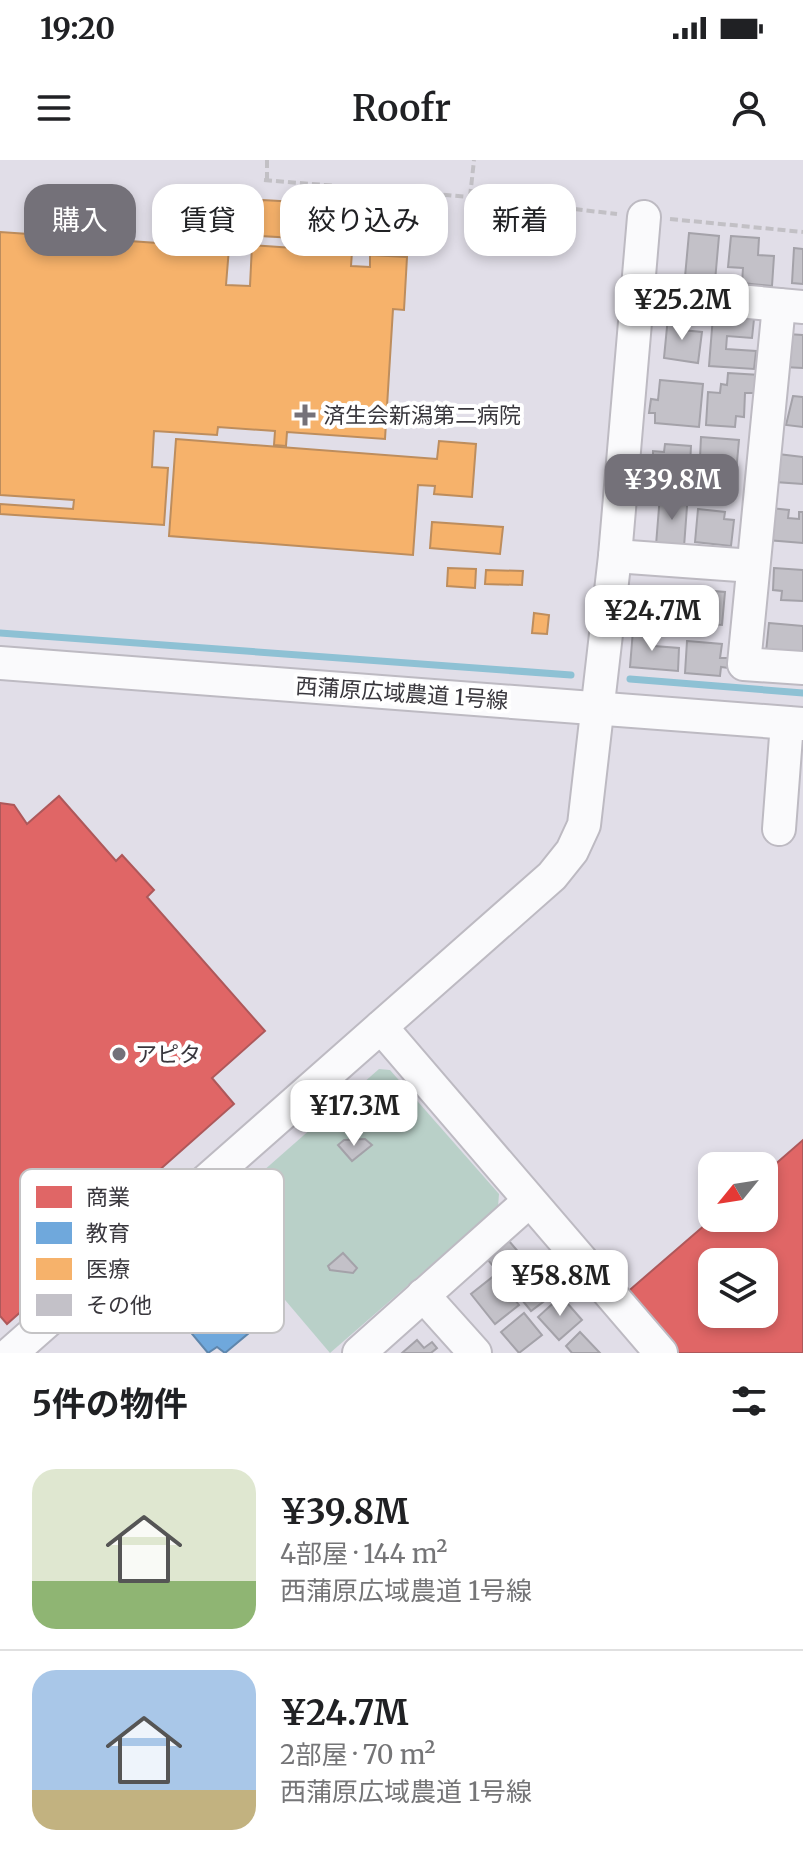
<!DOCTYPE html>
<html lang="ja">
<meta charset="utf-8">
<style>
body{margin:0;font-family:Merriweather,"Noto Sans JP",serif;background:#f2f2f2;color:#202124;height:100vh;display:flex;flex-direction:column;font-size:30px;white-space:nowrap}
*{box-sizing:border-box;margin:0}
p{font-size:26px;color:#757577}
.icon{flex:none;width:44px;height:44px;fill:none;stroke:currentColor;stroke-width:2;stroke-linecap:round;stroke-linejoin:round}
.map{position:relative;height:1193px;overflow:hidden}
.side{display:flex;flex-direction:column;background:#fff;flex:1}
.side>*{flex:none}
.guide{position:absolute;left:24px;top:24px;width:756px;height:72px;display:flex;gap:16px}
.needle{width:52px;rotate:240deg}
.controls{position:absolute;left:698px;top:992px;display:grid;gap:16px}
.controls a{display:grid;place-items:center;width:80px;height:80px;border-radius:16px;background:#fff;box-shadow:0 4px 12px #0003;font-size:40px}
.price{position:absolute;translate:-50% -68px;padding:0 18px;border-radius:16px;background:#fff;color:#222;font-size:26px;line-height:52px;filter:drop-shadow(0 2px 4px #0008)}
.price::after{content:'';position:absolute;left:50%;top:48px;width:24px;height:18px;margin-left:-12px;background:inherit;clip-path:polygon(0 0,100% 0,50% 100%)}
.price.on{background:#747179;color:#fff}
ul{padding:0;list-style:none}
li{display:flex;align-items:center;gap:24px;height:200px;padding:0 32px}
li+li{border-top:2px solid #e0e0e0}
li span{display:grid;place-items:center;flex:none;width:224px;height:160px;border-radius:24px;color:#555}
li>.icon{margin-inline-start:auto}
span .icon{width:96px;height:96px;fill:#fffc;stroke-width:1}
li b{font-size:34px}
h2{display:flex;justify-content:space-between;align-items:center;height:96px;padding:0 32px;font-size:34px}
.chip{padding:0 28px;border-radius:24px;background:#fff;box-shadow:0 4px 12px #0003;font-size:28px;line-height:72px}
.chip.on{background:#747179;color:#fff}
.status{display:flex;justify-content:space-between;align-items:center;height:56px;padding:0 40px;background:#fff;direction:ltr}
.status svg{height:22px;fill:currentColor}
header{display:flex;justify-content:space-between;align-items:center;height:104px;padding:0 32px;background:#fff;font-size:36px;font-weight:600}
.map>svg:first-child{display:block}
.green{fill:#b9d0c8}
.shops{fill:#e06666;stroke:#ae585a;stroke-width:2;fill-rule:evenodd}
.schools{fill:#6fa8dc;stroke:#5f86ac;stroke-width:2}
.health{fill:#f6b26b;stroke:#bd8d5d;stroke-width:2}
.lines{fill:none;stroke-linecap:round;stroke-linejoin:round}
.stream{stroke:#8ec1d4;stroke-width:7}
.building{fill:#c3c1c8;stroke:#a4a2a9;stroke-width:2}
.minor-casing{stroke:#bdbac2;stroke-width:36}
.path{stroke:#c2c0c5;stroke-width:4;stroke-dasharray:8 4;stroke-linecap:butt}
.minor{stroke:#fafafc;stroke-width:32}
.poi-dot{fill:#747179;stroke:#fff;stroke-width:3}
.labels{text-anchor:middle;stroke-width:8;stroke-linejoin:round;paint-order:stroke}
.poi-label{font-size:22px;fill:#39373d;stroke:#fff;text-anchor:start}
.street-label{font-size:22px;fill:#39373d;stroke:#fff}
.key{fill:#fff;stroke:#c4c3c5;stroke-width:2}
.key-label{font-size:22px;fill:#39373d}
</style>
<div class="status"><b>19:20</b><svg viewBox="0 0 49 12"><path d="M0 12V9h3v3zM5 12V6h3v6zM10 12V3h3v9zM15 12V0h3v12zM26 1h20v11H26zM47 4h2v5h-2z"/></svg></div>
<header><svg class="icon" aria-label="menu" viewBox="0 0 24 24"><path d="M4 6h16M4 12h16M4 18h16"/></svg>Roofr<svg class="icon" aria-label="person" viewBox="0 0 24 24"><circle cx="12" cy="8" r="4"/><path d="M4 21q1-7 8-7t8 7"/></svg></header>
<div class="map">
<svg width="803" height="1193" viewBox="0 0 803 1193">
<rect width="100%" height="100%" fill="#e1dee8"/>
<path class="green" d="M 379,909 L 390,910 L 499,1034 L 498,1047 L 330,1193 L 213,1055 Z"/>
<g class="shops">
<path d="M 59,636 L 116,701 L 122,695 L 154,730 L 147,737 L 265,871 L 212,918 L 234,944 L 77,1083 L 87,1093 L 7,1164 L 0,1156 L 0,643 L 14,645 L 27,664 Z"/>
<path d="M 803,980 L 803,1193 L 676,1193 L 625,1134 L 713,1058 L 764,1058 L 764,1014 ZM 712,1102 L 764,1102 L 764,1154 L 712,1154 Z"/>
</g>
<path class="schools" d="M 222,1080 L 280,1147 L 225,1193 L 217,1187 L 208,1193 L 147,1120 L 155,1107 L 169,1096 L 204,1094 Z"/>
<g class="health">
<path d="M 160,34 L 211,37 L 209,61 L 158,58 Z"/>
<path d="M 262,40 L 368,46 L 366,82 L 260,76 Z"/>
<path d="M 0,72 L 229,88 L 226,125 L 250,126 L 252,85 L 352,92 L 351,106 L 370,107 L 370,95 L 407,97 L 404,150 L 393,149 L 385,279 L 287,272 L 286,286 L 274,285 L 275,271 L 218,267 L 217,275 L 154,271 L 152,307 L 168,308 L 164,365 L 0,354 L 0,344 L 73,349 L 74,340 L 0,335 Z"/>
<path d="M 176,279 L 437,299 L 439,281 L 476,284 L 472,337 L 434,334 L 435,326 L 418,325 L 413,395 L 169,376 Z"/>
<path d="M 432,362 L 503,367 L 500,394 L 430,388 Z"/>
<path d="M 448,408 L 476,409 L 475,428 L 447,426 Z"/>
<path d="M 486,410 L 523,411 L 522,425 L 485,424 Z"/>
<path d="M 534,453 L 549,455 L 547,474 L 532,473 Z"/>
</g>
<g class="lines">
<g class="stream">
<path d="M 0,473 L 571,515"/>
<path d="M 630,519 L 803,533"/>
</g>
</g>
<g class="building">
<path d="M 689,73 L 719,76 L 715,121 L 685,117 Z"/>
<path d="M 731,76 L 759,78 L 758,95 L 774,96 L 772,126 L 742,123 L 743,108 L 728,107 Z"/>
<path d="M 794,88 L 803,89 L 803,124 L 792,123 Z"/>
<path d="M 713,156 L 754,159 L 752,178 L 727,176 L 726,189 L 756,191 L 754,209 L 709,206 Z"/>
<path d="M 668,157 L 683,159 L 682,170 L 702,172 L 698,203 L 664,198 Z"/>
<path d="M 787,174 L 803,175 L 803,208 L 784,207 Z"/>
<path d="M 728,213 L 760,215 L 758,233 L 745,233 L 744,257 L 736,256 L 735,267 L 706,265 L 708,232 L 720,233 L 721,224 L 727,225 Z"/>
<path d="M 660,220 L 703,224 L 699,267 L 655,263 L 655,253 L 649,253 L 651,239 L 658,240 Z"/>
<path d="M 793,236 L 803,237 L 803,267 L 786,265 Z"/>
<path d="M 701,277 L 739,280 L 736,313 L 728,313 L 726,334 L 709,333 L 709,341 L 698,340 Z"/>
<path d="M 665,284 L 691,286 L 689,324 L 643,321 L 645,300 L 653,300 L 653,291 L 664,292 Z"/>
<path d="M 778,294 L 803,297 L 803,324 L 775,322 Z"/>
<path d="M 681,333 L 688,333 L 684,387 L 656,385 L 660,335 L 672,336 L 671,345 L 680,346 Z"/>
<path d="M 770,348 L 789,350 L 788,358 L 799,359 L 799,352 L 803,352 L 803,383 L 767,380 Z"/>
<path d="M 698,349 L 725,352 L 724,359 L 734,360 L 731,386 L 695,382 Z"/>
<path d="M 774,408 L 803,410 L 803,441 L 781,440 L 782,431 L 773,430 Z"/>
<path d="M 634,428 L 676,430 L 674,458 L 632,456 Z"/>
<path d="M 690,429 L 725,432 L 722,465 L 687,462 Z"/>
<path d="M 769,463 L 803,466 L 803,496 L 766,492 Z"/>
<path d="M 633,470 L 655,472 L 654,486 L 679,488 L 678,511 L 630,507 Z"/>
<path d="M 687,481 L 722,484 L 720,498 L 730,498 L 728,508 L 721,507 L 720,516 L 685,513 Z"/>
<path d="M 365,979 L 372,985 L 352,1001 L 338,985 L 344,980 Z"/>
<path d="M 509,1081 L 527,1102 L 505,1120 L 488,1100 Z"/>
<path d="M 343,1093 L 357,1108 L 353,1113 L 330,1110 L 328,1106 Z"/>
<path d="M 535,1112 L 542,1122 L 549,1116 L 559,1130 L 531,1151 L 513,1129 Z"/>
<path d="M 495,1115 L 519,1145 L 495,1164 L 471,1134 Z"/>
<path d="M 561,1136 L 582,1160 L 559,1180 L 538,1157 Z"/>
<path d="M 524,1153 L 542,1175 L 519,1193 L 501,1172 Z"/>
<path d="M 580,1172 L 600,1193 L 572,1193 L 566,1186 Z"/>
<path d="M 417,1180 L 424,1188 L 432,1182 L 437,1188 L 431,1193 L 402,1193 Z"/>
</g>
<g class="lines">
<g class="minor-casing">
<g id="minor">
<path d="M 639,132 L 803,147"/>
<path d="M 779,145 L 744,504 L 803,508"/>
<path d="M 615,396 L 753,406"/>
<path d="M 0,503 L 803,564"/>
<path d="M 779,669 L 787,563"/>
<path d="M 381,867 L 661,1193"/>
<path d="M 423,1135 L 475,1193"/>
<path d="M 11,1193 L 552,716 L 572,691 L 584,665 L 615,396 L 644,57"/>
<path d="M 359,1193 L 528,1042"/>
</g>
</g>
<g class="path">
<path d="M 267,0 L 267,20"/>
<path d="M 264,20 L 470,37 L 617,54"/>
<path d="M 470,37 L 474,0"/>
<path d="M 670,59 L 803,72"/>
</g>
<use href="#minor" class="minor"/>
</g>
<g class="poi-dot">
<path d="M301 243h8v8h8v8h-8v8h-8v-8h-8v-8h8z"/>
<circle cx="119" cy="894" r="8"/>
</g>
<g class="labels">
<g class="poi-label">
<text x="323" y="263">済生会新潟第二病院</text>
<text x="135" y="902">アピタ</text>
</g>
<g class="street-label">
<text transform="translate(402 533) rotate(4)" y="8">西蒲原広域農道 1号線</text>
</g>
</g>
<rect x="20" y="1009" width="264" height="164" rx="12" class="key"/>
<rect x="36" y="1026" width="36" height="22" fill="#e06666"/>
<rect x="36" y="1062" width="36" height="22" fill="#6fa8dc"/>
<rect x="36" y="1098" width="36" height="22" fill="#f6b26b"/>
<rect x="36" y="1134" width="36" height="22" fill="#c3c1c8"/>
<g class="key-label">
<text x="86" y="1045">商業</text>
<text x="86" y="1081">教育</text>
<text x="86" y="1117">医療</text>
<text x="86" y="1153">その他</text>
</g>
</svg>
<div class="controls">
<a><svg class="needle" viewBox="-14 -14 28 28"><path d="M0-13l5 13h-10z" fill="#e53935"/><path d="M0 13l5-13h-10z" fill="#757577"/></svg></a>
<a><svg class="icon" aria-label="layers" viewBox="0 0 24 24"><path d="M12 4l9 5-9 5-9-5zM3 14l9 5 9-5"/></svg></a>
</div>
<b class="price" style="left:682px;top:182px">¥25.2M</b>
<b class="price on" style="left:672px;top:362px">¥39.8M</b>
<b class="price" style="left:652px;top:493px">¥24.7M</b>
<b class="price" style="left:354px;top:988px">¥17.3M</b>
<b class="price" style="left:560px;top:1158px">¥58.8M</b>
<div class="guide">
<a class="chip on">購入</a>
<a class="chip">賃貸</a>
<a class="chip">絞り込み</a>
<a class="chip">新着</a>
</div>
</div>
<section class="side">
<h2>5件の物件<svg class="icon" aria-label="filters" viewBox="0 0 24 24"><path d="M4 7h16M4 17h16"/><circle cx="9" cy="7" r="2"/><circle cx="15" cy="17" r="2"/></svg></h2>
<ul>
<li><span style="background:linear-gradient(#dfe7d0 70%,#8fb573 0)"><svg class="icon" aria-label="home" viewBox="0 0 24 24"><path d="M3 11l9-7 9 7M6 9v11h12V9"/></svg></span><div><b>¥39.8M</b><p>4部屋 · 144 m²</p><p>西蒲原広域農道 1号線</p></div></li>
<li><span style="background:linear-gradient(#a9c7e8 75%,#c2b280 0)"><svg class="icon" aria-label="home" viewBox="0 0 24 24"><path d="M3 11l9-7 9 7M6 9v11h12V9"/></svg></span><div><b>¥24.7M</b><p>2部屋 · 70 m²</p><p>西蒲原広域農道 1号線</p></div></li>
</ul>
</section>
